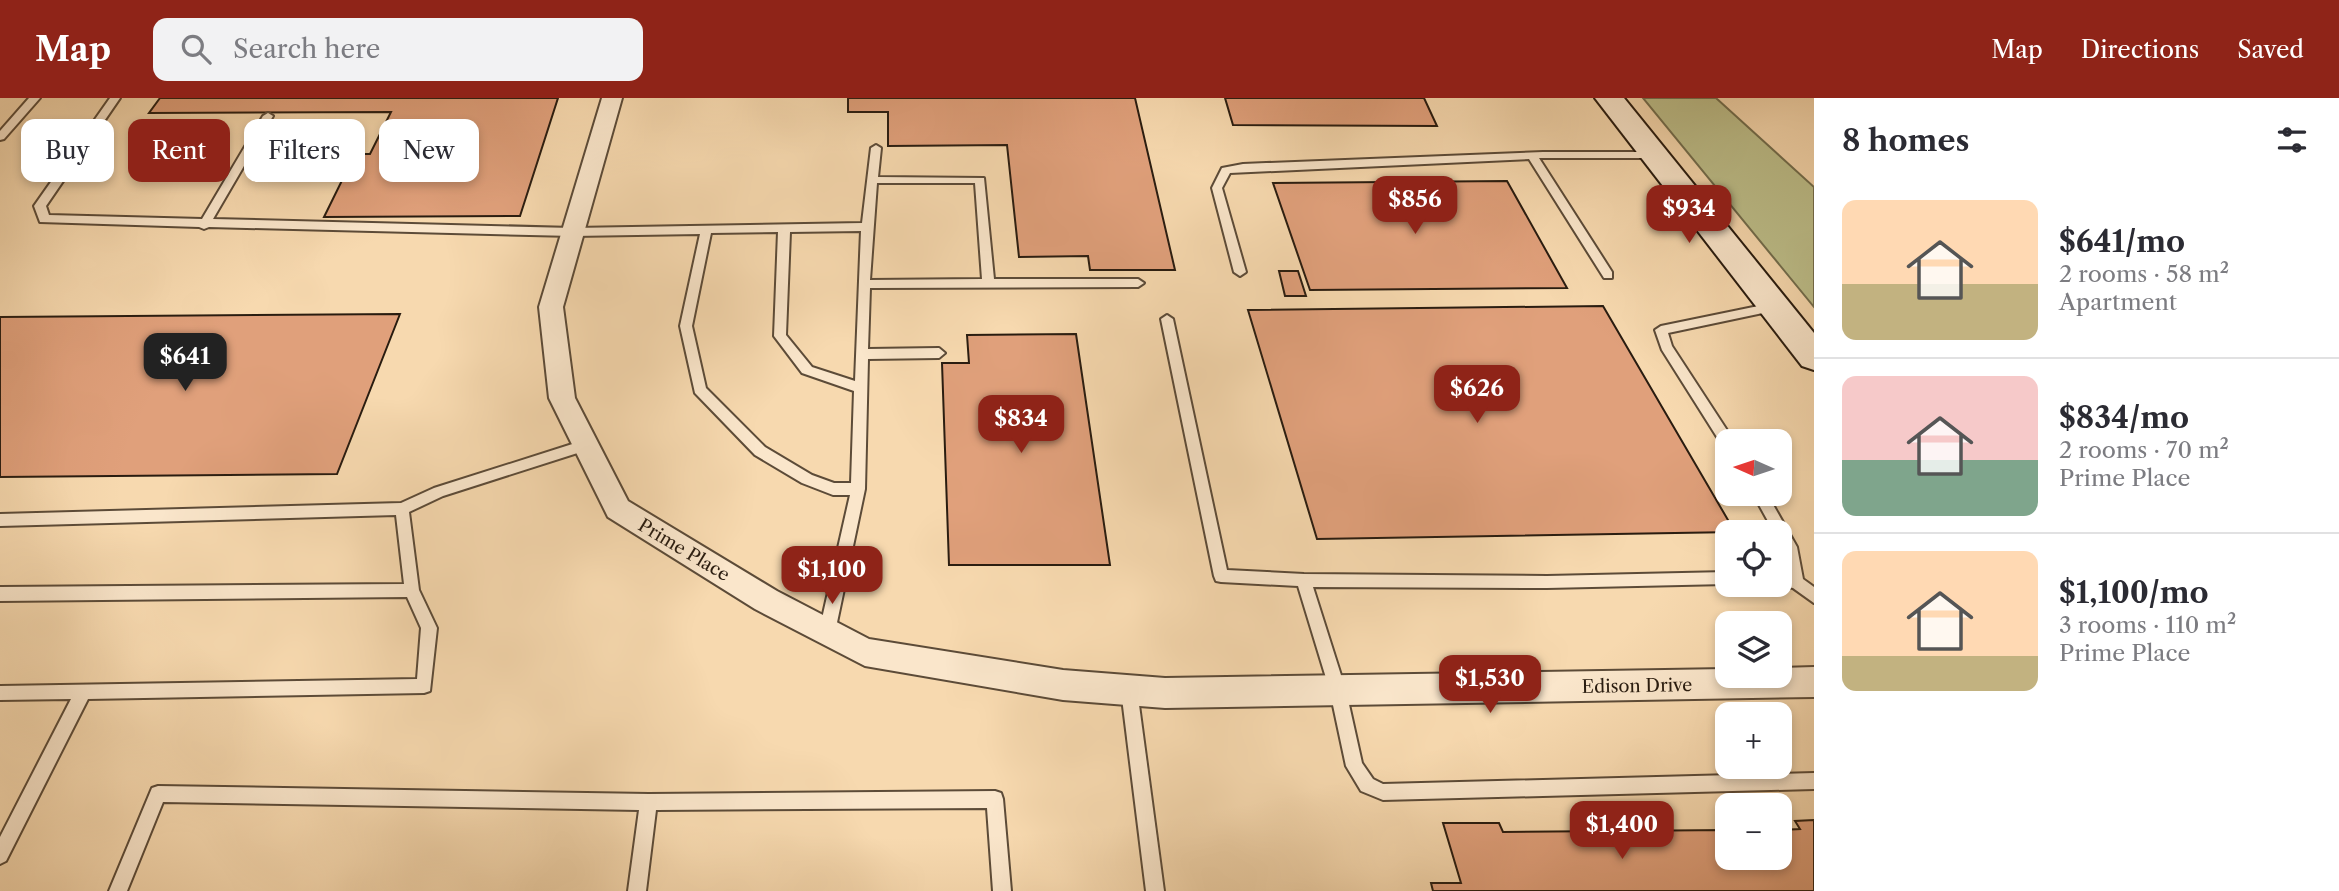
<!DOCTYPE html>
<meta charset="utf-8">
<style>
body{margin:0;font-family:"Libre Caslon Text",serif;background:#f2f2f3;color:#2b2b33;height:100vh;display:flex;flex-direction:column;font-size:26px;white-space:nowrap}
*{box-sizing:border-box;margin:0}
p{font-size:23px;color:#7c7c81}
.icon{flex:none;width:38px;height:38px;fill:none;stroke:currentColor;stroke-width:2;stroke-linecap:round;stroke-linejoin:round}
.map{position:relative;flex:1;overflow:hidden}
.sheet{display:flex;flex-direction:column;background:#fff;width:525px}
.sheet>*{flex:none}
.banner{position:absolute;left:21px;top:21px;width:665px;height:63px;display:flex;gap:14px}
.needle{width:46px;rotate:273deg}
.buttons{position:absolute;left:1715px;top:331px;display:grid;gap:14px}
.buttons a{display:grid;place-items:center;width:77px;height:77px;border-radius:14px;background:#fff;box-shadow:0 4px 10px #0003;font-size:35px}
.price{position:absolute;translate:-50% -60px;padding:0 16px;border-radius:14px;background:#8f2418;color:#fff;font-size:23px;line-height:46px;filter:drop-shadow(0 2px 4px #0008)}
.price::after{content:'';position:absolute;left:50%;top:42px;width:21px;height:16px;margin-left:-10px;background:inherit;clip-path:polygon(0 0,100% 0,50% 100%)}
.price.on{background:#222;color:#fff}
ul{padding:0;list-style:none}
li{display:flex;align-items:center;gap:21px;height:175px;padding:0 28px}
li+li{border-top:2px solid #e1e1e2}
li span{display:grid;place-items:center;flex:none;width:196px;height:140px;border-radius:14px;color:#555}
li>.icon{margin-inline-start:auto}
span .icon{width:84px;height:84px;fill:#fffc;stroke-width:1}
li b{font-size:30px}
h2{display:flex;justify-content:space-between;align-items:center;height:84px;padding:0 28px;font-size:30px}
.pill{padding:0 24px;border-radius:14px;background:#fff;box-shadow:0 4px 10px #0003;font-size:24px;line-height:63px}
.pill.on{background:#8f2418;color:#fff}
header{display:flex;align-items:center;gap:42px;box-sizing:border-box;height:98px;padding:0 35px;background:#8f2418;color:#fff}
header strong{font-size:33px}
nav{display:flex;gap:38px;margin-inline-start:auto;font-size:24px}
.search{width:490px;height:63px;background:#f2f2f3;display:flex;align-items:center;gap:18px;box-sizing:border-box;padding:0 24px;border-radius:14px;color:#7c7c81;font-size:26px}
main{display:flex;flex:1;min-height:0}
.map>svg:first-child{display:block}
.green{fill:#bdbf8b;stroke:#736e4e;stroke-width:2}
.building{fill:#e0a07b;stroke:#291c10;stroke-width:2}
.lines{fill:none;stroke-linecap:round;stroke-linejoin:round}
.lane-casing{stroke:#5c4b38;stroke-width:4}
.street-casing{stroke:#5c4b38;stroke-width:4}
.secondary-casing{stroke:#291c10;stroke-width:4}
.lane{fill:#fae6cb;fill-rule:evenodd}
.street{fill:#fae6cb;fill-rule:evenodd}
.secondary{fill:#fae6cb;fill-rule:evenodd}
.labels{text-anchor:middle;stroke-width:7;stroke-linejoin:round;paint-order:stroke}
.street-label{font-size:18px;fill:#291c10;stroke:#fae6cb}
</style>
<header>
<strong>Map</strong>
<div class="search"><svg class="icon" aria-label="search" viewBox="0 0 24 24"><circle cx="10" cy="10" r="6"/><path d="M15 15l6 6"/></svg>Search here</div>
<nav><a>Map</a><a>Directions</a><a>Saved</a></nav>
</header>
<main>
<div class="map">
<svg width="1814" height="793" viewBox="0 0 1814 793">
<rect width="100%" height="100%" fill="#f7d9af"/>
<filter id="stains"><feTurbulence type="fractalNoise" baseFrequency=".00286" numOctaves="4"/><feColorMatrix values="0 0 0 0 .2 0 0 0 0 .09 0 0 0 0 .02 0 0 0 .5 -.17"/></filter>
<radialGradient id="worn" r=".72"><stop offset=".6" stop-color="#630" stop-opacity="0"/><stop offset="1" stop-color="#630" stop-opacity=".3"/></radialGradient>
<path class="green" d="M 1643,0 L 1716,0 L 1814,89 L 1814,209 Z"/>
<g class="building">
<path d="M 160,0 L 558,0 L 520,118 L 324,119 L 355,56 L 370,56 L 391,14 L 149,15 Z"/>
<path d="M 848,0 L 1135,0 L 1175,172 L 1090,172 L 1088,158 L 1019,159 L 1007,47 L 888,48 L 888,14 L 848,14 Z"/>
<path d="M 1225,0 L 1424,0 L 1437,28 L 1233,27 Z"/>
<path d="M 1507,83 L 1567,190 L 1310,192 L 1273,85 Z"/>
<path d="M 1279,173 L 1298,173 L 1306,198 L 1285,198 Z"/>
<path d="M 1603,208 L 1735,434 L 1317,441 L 1248,212 Z"/>
<path d="M 400,216 L 337,376 L 0,379 L 0,219 Z"/>
<path d="M 1076,236 L 1110,467 L 949,467 L 942,265 L 969,265 L 967,237 Z"/>
<path d="M 1814,722 L 1814,793 L 1433,793 L 1431,785 L 1461,785 L 1443,725 L 1499,725 L 1503,734 L 1727,732 L 1727,760 L 1780,760 L 1780,732 L 1800,731 L 1795,723 Z"/>
</g>
<g class="lines">
<g class="lane-casing">
<g id="lane">
<path d="M 29,0 L 40,0 L 4,41 L 0,42 L 0,33 Z"/>
<path d="M 110,0 L 120,0 L 46,108 L 49,117 L 202,121 L 263,18 L 268,15 L 273,18 L 213,121 L 573,130 L 862,125 L 871,50 L 876,47 L 881,50 L 878,79 L 984,80 L 994,181 L 1138,181 L 1144,185 L 1138,189 L 870,190 L 868,251 L 939,250 L 945,255 L 939,260 L 868,261 L 865,391 L 835,534 L 832,539 L 827,541 L 822,539 L 819,534 L 850,397 L 833,397 L 802,385 L 755,357 L 695,295 L 680,228 L 700,136 L 573,138 L 209,129 L 204,131 L 199,129 L 40,124 L 34,108 ZM 877,85 L 975,85 L 982,181 L 870,182 ZM 861,133 L 855,283 L 812,269 L 786,237 L 790,134 ZM 778,134 L 774,238 L 802,275 L 854,293 L 851,385 L 834,385 L 812,377 L 765,349 L 706,290 L 692,228 L 711,135 Z"/>
<path d="M 1543,54 L 1653,54 L 1658,57 L 1653,60 L 1539,60 L 1612,174 L 1612,180 L 1604,180 L 1529,61 L 1230,75 L 1222,90 L 1246,174 L 1240,178 L 1234,174 L 1212,90 L 1222,70 L 1243,66 Z"/>
<path d="M 1773,205 L 1777,206 L 1779,209 L 1777,212 L 1668,235 L 1672,248 L 1734,343 L 1727,343 L 1727,348 L 1722,347 L 1662,252 L 1655,232 L 1661,228 Z"/>
<path d="M 1167,217 L 1173,221 L 1227,472 L 1304,476 L 1547,478 L 1727,474 L 1727,486 L 1547,490 L 1313,489 L 1346,593 L 1362,665 L 1373,681 L 1383,686 L 1814,675 L 1814,691 L 1383,702 L 1361,693 L 1346,668 L 1330,593 L 1298,488 L 1221,484 L 1216,483 L 1214,478 L 1161,221 Z"/>
<path d="M 585,342 L 590,343 L 592,347 L 590,351 L 443,398 L 409,414 L 419,492 L 437,530 L 430,593 L 424,595 L 88,601 L 6,763 L 0,766 L 0,739 L 71,601 L 0,602 L 0,588 L 417,581 L 421,530 L 407,499 L 0,503 L 0,489 L 404,486 L 396,417 L 0,428 L 0,416 L 401,405 L 434,390 Z"/>
<path d="M 1753,396 L 1767,396 L 1797,449 L 1803,481 L 1814,489 L 1814,505 L 1793,490 L 1775,487 L 1780,486 L 1780,476 L 1787,476 C 1785,462 1780,448 1780,434 L 1774,434 Z"/>
<path d="M 1129,585 L 1135,587 L 1137,592 L 1164,793 L 1146,793 L 1121,592 L 1123,587 Z"/>
<path d="M 158,688 L 649,696 L 995,693 L 1001,695 L 1003,701 L 1011,793 L 993,793 L 987,710 L 656,712 L 646,793 L 628,793 L 639,712 L 163,704 L 127,793 L 109,793 L 152,690 Z"/>
</g>
</g>
<g class="street-casing">
<path id="street" d="M 602,0 L 622,0 L 563,209 L 575,300 L 628,403 L 777,493 L 869,541 L 1063,572 L 1165,580 L 1727,571 L 1727,578 L 1780,578 L 1780,570 L 1814,569 L 1814,599 L 1165,610 L 1063,602 L 865,568 L 755,511 L 608,419 L 549,300 L 539,209 Z"/>
</g>
<g class="secondary-casing">
<path id="secondary" d="M 1595,0 L 1624,0 L 1814,235 L 1814,272 L 1802,268 Z"/>
</g>
<use href="#lane" class="lane"/>
<use href="#street" class="street"/>
<use href="#secondary" class="secondary"/>
</g>
<g class="labels">
<g class="street-label">
<text transform="translate(684 452) rotate(31)" y="6">Prime Place</text>
<text transform="translate(1637 588) rotate(-1)" y="6">Edison Drive</text>
</g>
</g>
<rect width="100%" height="100%" filter="url(#stains)"/>
<rect width="100%" height="100%" fill="url(#worn)"/>
</svg>
<div class="buttons">
<a><svg class="needle" viewBox="-14 -14 28 28"><path d="M0-13l5 13h-10z" fill="#e53935"/><path d="M0 13l5-13h-10z" fill="#7c7c81"/></svg></a>
<a><svg class="icon" aria-label="locate" viewBox="0 0 24 24"><circle cx="12" cy="12" r="6"/><path d="M12 2v4M12 18v4M2 12h4M18 12h4"/></svg></a>
<a><svg class="icon" aria-label="layers" viewBox="0 0 24 24"><path d="M12 4l9 5-9 5-9-5zM3 14l9 5 9-5"/></svg></a>
<a>+</a>
<a>−</a>
</div>
<b class="price" style="left:1415px;top:138px">$856</b>
<b class="price" style="left:1689px;top:147px">$934</b>
<b class="price on" style="left:185px;top:295px">$641</b>
<b class="price" style="left:1477px;top:327px">$626</b>
<b class="price" style="left:1021px;top:357px">$834</b>
<b class="price" style="left:832px;top:508px">$1,100</b>
<b class="price" style="left:1490px;top:617px">$1,530</b>
<b class="price" style="left:1622px;top:763px">$1,400</b>
<div class="banner">
<a class="pill">Buy</a>
<a class="pill on">Rent</a>
<a class="pill">Filters</a>
<a class="pill">New</a>
</div>
</div>
<section class="sheet">
<h2>8 homes<svg class="icon" aria-label="filters" viewBox="0 0 24 24"><path d="M4 7h16M4 17h16"/><circle cx="9" cy="7" r="2"/><circle cx="15" cy="17" r="2"/></svg></h2>
<ul>
<li><span style="background:linear-gradient(#ffd9b3 60%,#c2b280 0)"><svg class="icon" aria-label="home" viewBox="0 0 24 24"><path d="M3 11l9-7 9 7M6 9v11h12V9"/></svg></span><div><b>$641/mo</b><p>2 rooms · 58 m²</p><p>Apartment</p></div></li>
<li><span style="background:linear-gradient(#f6c9c9 60%,#7fa58c 0)"><svg class="icon" aria-label="home" viewBox="0 0 24 24"><path d="M3 11l9-7 9 7M6 9v11h12V9"/></svg></span><div><b>$834/mo</b><p>2 rooms · 70 m²</p><p>Prime Place</p></div></li>
<li><span style="background:linear-gradient(#ffd9b3 75%,#c2b280 0)"><svg class="icon" aria-label="home" viewBox="0 0 24 24"><path d="M3 11l9-7 9 7M6 9v11h12V9"/></svg></span><div><b>$1,100/mo</b><p>3 rooms · 110 m²</p><p>Prime Place</p></div></li>
</ul>
</section>
</main>
